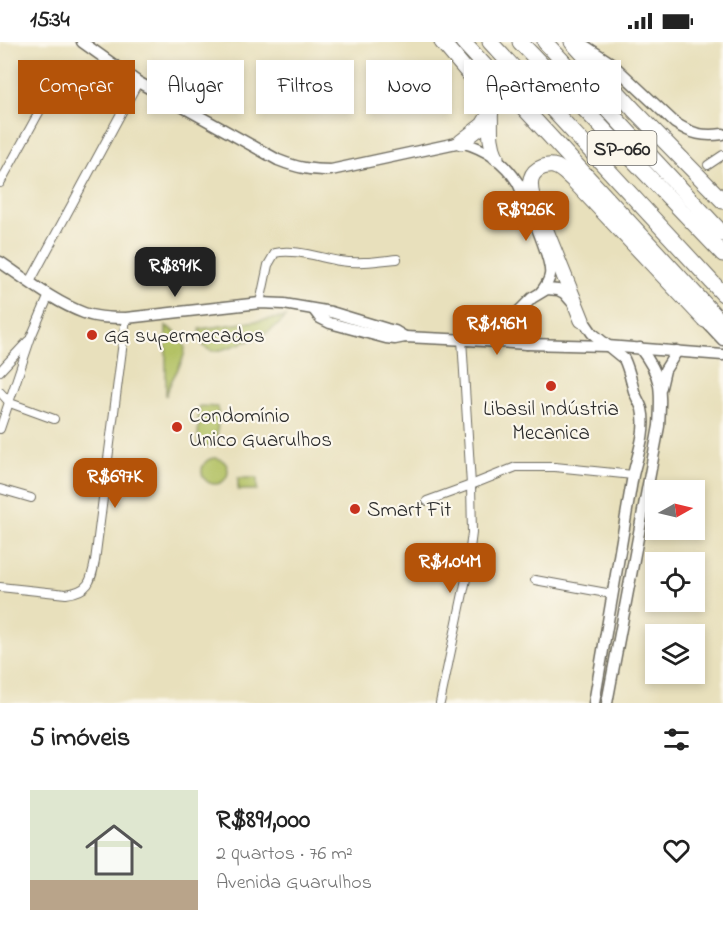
<!DOCTYPE html>
<html lang="pt">
<meta charset="utf-8">
<style>
body{margin:0;font-family:"Indie Flower",sans-serif;background:#f6f6f6;color:#222;height:100vh;display:flex;flex-direction:column;font-size:22px;white-space:nowrap}
*{box-sizing:border-box;margin:0}
p{font-size:20px;color:#767676}
.icon{flex:none;width:33px;height:33px;fill:none;stroke:currentColor;stroke-width:2;stroke-linecap:round;stroke-linejoin:round}
.map{position:relative;height:661px;overflow:hidden}
.panel{display:flex;flex-direction:column;background:#fff;flex:1}
.panel>*{flex:none}
.guide{position:absolute;left:18px;top:18px;width:687px;height:54px;display:flex;gap:12px}
.needle{width:39px;rotate:82deg}
.buttons{position:absolute;left:645px;top:438px;display:grid;gap:12px}
.buttons a{display:grid;place-items:center;width:60px;height:60px;border-radius:0px;background:#fff;box-shadow:0 3px 9px #0003;font-size:30px}
.price{position:absolute;translate:-50% -51px;padding:0 14px;border-radius:12px;background:#b45309;color:#fff;font-size:20px;line-height:39px;filter:drop-shadow(0 2px 3px #0008)}
.price::after{content:'';position:absolute;left:50%;top:36px;width:18px;height:14px;margin-left:-9px;background:inherit;clip-path:polygon(0 0,100% 0,50% 100%)}
.price.active{background:#222;color:#fff}
ul{padding:0;list-style:none}
li{display:flex;align-items:center;gap:18px;height:150px;padding:0 30px}
li span{display:grid;place-items:center;flex:none;width:168px;height:120px;border-radius:0px;color:#555}
li>.icon{margin-inline-start:auto}
span .icon{width:72px;height:72px;fill:#fffc;stroke-width:1}
li b{font-size:26px}
h2{display:flex;justify-content:space-between;align-items:center;height:72px;padding:0 30px;font-size:26px}
.chip{padding:0 21px;border-radius:0px;background:#fff;box-shadow:0 3px 9px #0003;font-size:21px;line-height:54px}
.chip.active{background:#b45309;color:#fff}
.status{display:flex;justify-content:space-between;align-items:center;height:42px;padding:0 30px;background:#fff;direction:ltr}
.status svg{height:16px;fill:currentColor}
.map>svg:first-child{display:block}
.green{fill:#b2c163;stroke:#6e7647;stroke-width:1.5}
.lines{fill:none;stroke-linecap:round;stroke-linejoin:round}
.street-casing{stroke:#6d6a5e;stroke-width:10}
.secondary-casing{stroke:#6d6a5e;stroke-width:13}
.highway-casing{stroke:#6d6a5e;stroke-width:17}
.street{stroke:#fff;stroke-width:8}
.secondary{stroke:#fff;stroke-width:10}
.highway{stroke:#fff;stroke-width:15}
.poi-dot{fill:#c8321e;stroke:#fbf7ec;stroke-width:2}
.labels{text-anchor:middle;stroke-width:4.5;stroke-linejoin:round;paint-order:stroke}
.shield{fill:#fbf7ec;stroke:#696865;stroke-width:1.5}
.shield-label{font-size:20px;font-weight:bold;fill:#2b2b2b}
.poi-label{font-size:21px;fill:#2b2b2b;stroke:#fbf7ec;text-anchor:start}
</style>
<div class="status"><b>15:34</b><svg viewBox="0 0 49 12"><path d="M0 12V9h3v3zM5 12V6h3v6zM10 12V3h3v9zM15 12V0h3v12zM26 1h20v11H26zM47 4h2v5h-2z"/></svg></div>
<div class="map">
<svg width="723" height="661" viewBox="0 0 723 661">
<rect width="100%" height="100%" fill="#fbf7ec"/>
<filter id="ink" filterUnits="userSpaceOnUse"><feTurbulence type="fractalNoise" baseFrequency=".0167" numOctaves="2"/><feDisplacementMap in="SourceGraphic" scale="12" xChannelSelector="R" yChannelSelector="G"/><feConvolveMatrix kernelMatrix="1 2 1 2 8 2 1 2 1" color-interpolation-filters="sRGB"/></filter>
<filter id="wash" filterUnits="userSpaceOnUse"><feTurbulence type="fractalNoise" baseFrequency=".008" numOctaves="4" result="noise"/><feDisplacementMap in="SourceGraphic" scale="24" xChannelSelector="R" yChannelSelector="G"/><feGaussianBlur stdDeviation="1.35" result="paint"/><feColorMatrix in="noise" values="0 0 0 0 0 0 0 0 0 0 0 0 0 0 0 0 0 1.4 0 .05"/><feComposite in="paint" operator="in"/></filter>
<g filter="url(#wash)">
<rect width="100%" height="100%" fill="#e8e0bc"/>
<g class="green">
<path d="M 286,275 C 280,282 272,288 263,293 C 256,296 220,310 213,309 C 201,307 200,296 200,287 Z"/>
<path d="M 166,284 C 194,299 186,313 173,336 C 170,341 168,348 166,354 Z"/>
<path d="M 199,364 L 218,365 L 217,404 L 198,404 Z"/>
<circle cx="215" cy="429" r="13"/>
<rect x="238" y="436" width="19" height="12"/>
</g>
</g>
<g filter="url(#ink)">
<g class="lines">
<g class="street-casing">
<g id="street">
<path d="M 708,123 L 723,113"/>
<path d="M 0,141 L 49,52"/>
<path d="M 30,240 L 138,40"/>
<path d="M 260,261 L 268,223 L 275,211 C 293,206 321,216 340,219 C 359,222 378,219 397,217"/>
<path d="M 0,329 L 28,299"/>
<path d="M 0,350 L 10,361 L 54,377"/>
<path d="M 0,387 L 31,295 L 49,253"/>
<path d="M 0,447 L 31,456"/>
<path d="M 427,459 L 471,443 L 516,425 L 555,425 L 633,433"/>
<path d="M 535,538 L 612,552"/>
<path d="M 0,545 L 66,552 C 89,549 91,540 95,519 L 126,276"/>
<path d="M 440,661 L 466,537 L 472,491 L 471,443 L 462,297"/>
</g>
</g>
<g class="secondary-casing">
<g id="secondary">
<path d="M 82,0 L 138,40 L 278,118 C 298,126 310,128 331,128 L 461,100 C 486,107 504,119 518,141 C 525,158 553,217 550,233 C 549,240 545,245 541,250"/>
<path d="M 579,0 L 611,21 L 675,81 C 692,92 703,95 723,92"/>
<path d="M 0,220 C 27,238 54,260 84,271 C 97,276 113,276 126,276 L 260,261 L 284,262 L 331,270 L 387,287 L 395,289 L 405,295"/>
<path d="M 314,268 L 320,276 L 330,281 L 386,296 L 395,297 L 405,295 L 468,298 L 527,302 L 607,304 L 723,313"/>
<path d="M 517,271 C 515,285 516,292 527,302"/>
<path d="M 579,272 L 592,291 L 624,317 C 629,327 631,339 634,349 C 636,355 640,361 642,367 C 647,388 638,412 633,433 L 594,661"/>
<path d="M 709,283 L 723,298"/>
<path d="M 468,298 L 496,285 L 509,275 L 517,271 L 532,256 L 547,247 L 558,248 L 564,251 L 571,259"/>
<path d="M 661,345 L 665,328 L 677,309"/>
<path d="M 607,661 L 659,384 C 661,348 663,336 640,306"/>
</g>
</g>
<g class="highway-casing">
<g id="highway">
<path d="M 442,0 L 487,53 C 495,75 485,91 496,115"/>
<path d="M 463,0 L 723,282"/>
<path d="M 490,0 L 723,252"/>
<path d="M 520,0 L 723,212"/>
<path d="M 545,0 L 723,192"/>
<path d="M 572,0 L 635,69 L 723,159"/>
<path d="M 461,100 L 483,83 L 491,70"/>
<path d="M 582,278 L 532,154 C 529,141 529,130 543,125 C 546,124 549,123 553,124 C 561,125 567,133 573,138 L 705,278 L 723,286"/>
</g>
</g>
<use href="#street" class="street"/>
<use href="#secondary" class="secondary"/>
<use href="#highway" class="highway"/>
</g>
</g>
<g class="poi-dot">
<circle cx="92" cy="293" r="6"/>
<circle cx="551" cy="344" r="6"/>
<circle cx="177" cy="385" r="6"/>
<circle cx="355" cy="467" r="6"/>
</g>
<g class="labels">
<rect class="shield" x="587.5" y="89" width="69" height="34" rx="4.5"/>
<g class="shield-label">
<text x="622" y="113">SP-060</text>
</g>
<g class="poi-label">
<text x="104" y="300">GG supermecados</text>
<text x="551" y="373" text-anchor="middle">Libasil Indústria<tspan x="551" dy="24">Mecanica</tspan></text>
<text x="189" y="380">Condomínio<tspan x="189" dy="24">Unico Guarulhos</tspan></text>
<text x="367" y="474">Smart Fit</text>
</g>
</g>
</svg>
<div class="buttons">
<a><svg class="needle" viewBox="-14 -14 28 28"><path d="M0-13l5 13h-10z" fill="#e53935"/><path d="M0 13l5-13h-10z" fill="#767676"/></svg></a>
<a><svg class="icon" aria-label="locate" viewBox="0 0 24 24"><circle cx="12" cy="12" r="6"/><path d="M12 2v4M12 18v4M2 12h4M18 12h4"/></svg></a>
<a><svg class="icon" aria-label="layers" viewBox="0 0 24 24"><path d="M12 4l9 5-9 5-9-5zM3 14l9 5 9-5"/></svg></a>
</div>
<b class="price" style="left:526px;top:200px">R$926K</b>
<b class="price active" style="left:175px;top:256px">R$891K</b>
<b class="price" style="left:497px;top:314px">R$1.96M</b>
<b class="price" style="left:115px;top:467px">R$697K</b>
<b class="price" style="left:450px;top:552px">R$1.04M</b>
<div class="guide">
<a class="chip active">Comprar</a>
<a class="chip">Alugar</a>
<a class="chip">Filtros</a>
<a class="chip">Novo</a>
<a class="chip">Apartamento</a>
</div>
</div>
<section class="panel">
<h2>5 imóveis<svg class="icon" aria-label="filters" viewBox="0 0 24 24"><path d="M4 7h16M4 17h16"/><circle cx="9" cy="7" r="2"/><circle cx="15" cy="17" r="2"/></svg></h2>
<ul>
<li><span style="background:linear-gradient(#dfe7d0 75%,#b9a48a 0)"><svg class="icon" aria-label="home" viewBox="0 0 24 24"><path d="M3 11l9-7 9 7M6 9v11h12V9"/></svg></span><div><b>R$891,000</b><p>2 quartos · 76 m²</p><p>Avenida Guarulhos</p></div><svg class="icon" aria-label="heart" viewBox="0 0 24 24"><path d="M12 20l-8-8c-3-5 5-10 8-4 3-6 11-1 8 4z"/></svg></li>
</ul>
</section>
